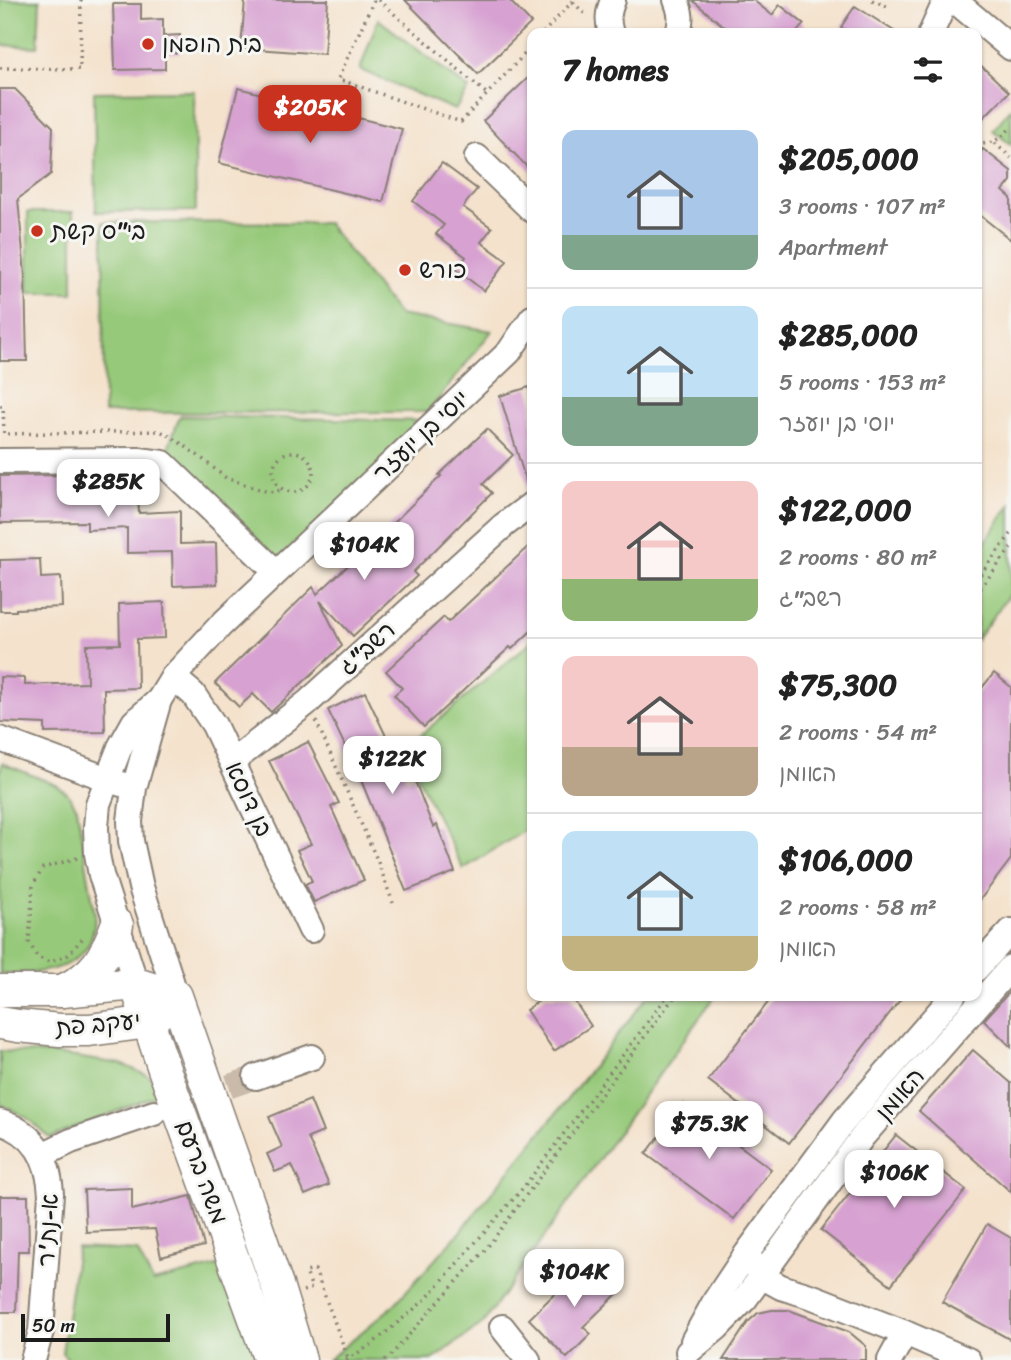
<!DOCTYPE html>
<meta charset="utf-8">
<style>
body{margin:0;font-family:Sriracha,"Playpen Sans Hebrew",sans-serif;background:#f2f2f2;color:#222;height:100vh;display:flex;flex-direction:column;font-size:26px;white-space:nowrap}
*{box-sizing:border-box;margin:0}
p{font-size:23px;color:#767676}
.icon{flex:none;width:38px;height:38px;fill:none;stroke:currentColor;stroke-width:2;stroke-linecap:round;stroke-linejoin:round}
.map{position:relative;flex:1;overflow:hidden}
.sheet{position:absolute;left:527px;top:28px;width:455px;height:973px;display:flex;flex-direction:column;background:#fff;border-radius:14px;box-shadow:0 2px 5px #0004}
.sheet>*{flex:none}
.scale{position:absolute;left:21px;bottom:18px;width:149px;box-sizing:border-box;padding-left:7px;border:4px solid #1c1c1c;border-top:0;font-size:19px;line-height:24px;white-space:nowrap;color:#1c1c1c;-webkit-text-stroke:5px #f6f6f2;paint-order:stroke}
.price{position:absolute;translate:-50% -60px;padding:0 16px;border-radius:14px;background:#fff;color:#222;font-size:23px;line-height:46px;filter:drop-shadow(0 2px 4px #0008)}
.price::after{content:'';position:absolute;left:50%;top:42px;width:21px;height:16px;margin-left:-10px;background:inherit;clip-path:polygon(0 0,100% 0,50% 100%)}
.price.active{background:#c8321e;color:#fff}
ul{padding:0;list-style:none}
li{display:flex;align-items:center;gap:21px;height:175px;padding:0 35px}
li+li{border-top:2px solid #e0e0e0}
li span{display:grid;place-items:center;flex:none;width:196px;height:140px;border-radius:14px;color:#555}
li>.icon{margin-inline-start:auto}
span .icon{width:84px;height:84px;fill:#fffc;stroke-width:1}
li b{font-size:30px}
h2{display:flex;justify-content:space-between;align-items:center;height:84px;padding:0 35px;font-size:30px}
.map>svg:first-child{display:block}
.green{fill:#96c979;stroke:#59724a;stroke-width:2}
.building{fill:#d7a1d1}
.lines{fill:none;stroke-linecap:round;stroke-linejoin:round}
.minor-tunnel{stroke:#c9baa9;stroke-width:24;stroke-dasharray:24 12;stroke-linecap:butt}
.minor-casing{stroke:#887f74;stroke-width:28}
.major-casing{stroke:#887f74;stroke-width:35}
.path{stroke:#887f74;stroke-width:3.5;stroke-dasharray:2 5;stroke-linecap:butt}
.minor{stroke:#fff;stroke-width:24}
.major{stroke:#fff;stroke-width:32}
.poi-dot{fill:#c8321e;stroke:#f6f6f2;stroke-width:2.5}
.labels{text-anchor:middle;stroke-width:6;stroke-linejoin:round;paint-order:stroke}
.poi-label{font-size:24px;fill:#1c1c1c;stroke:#f6f6f2;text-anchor:start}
.street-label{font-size:24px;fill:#1c1c1c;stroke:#f6f6f2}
</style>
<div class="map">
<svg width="1011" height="1360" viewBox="0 0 1011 1360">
<rect width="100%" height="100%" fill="#f6f6f2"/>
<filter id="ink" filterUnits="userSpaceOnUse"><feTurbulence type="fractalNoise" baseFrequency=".0143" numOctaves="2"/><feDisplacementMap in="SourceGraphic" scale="14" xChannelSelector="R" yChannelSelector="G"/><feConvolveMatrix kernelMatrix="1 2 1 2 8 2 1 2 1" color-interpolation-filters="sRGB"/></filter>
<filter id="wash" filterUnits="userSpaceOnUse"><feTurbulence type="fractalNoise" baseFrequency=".00686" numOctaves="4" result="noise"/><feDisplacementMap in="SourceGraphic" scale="28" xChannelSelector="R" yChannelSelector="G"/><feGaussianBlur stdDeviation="1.57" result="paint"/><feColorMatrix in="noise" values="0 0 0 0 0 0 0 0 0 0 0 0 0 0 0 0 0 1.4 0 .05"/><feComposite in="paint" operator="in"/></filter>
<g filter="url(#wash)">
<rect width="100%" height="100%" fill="#f4e2cc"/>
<g class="green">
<path d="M 0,0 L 40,0 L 38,47 L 0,45 Z"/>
<path d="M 378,19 L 469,89 L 455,110 L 360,70 Z"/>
<path d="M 194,91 L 196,211 L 96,212 L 94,92 Z"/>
<path d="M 1011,108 L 1011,145 L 993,130 Z"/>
<rect x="28" y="212" width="45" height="81"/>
<path d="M 103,222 L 327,223 L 399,315 L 492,331 L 428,412 L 104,413 Z"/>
<path d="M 180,416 L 426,421 L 283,566 L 165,456 Z"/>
<path d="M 1011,504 L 1011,592 L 977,639 L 977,554 Z"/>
<path d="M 532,641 L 532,826 L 463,869 L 401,743 L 416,739 Z"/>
<path d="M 2,763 L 56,785 L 67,793 L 77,808 L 95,915 C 94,920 95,926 93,932 C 84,973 33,974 0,974 L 0,776 Z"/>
<path d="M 648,996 L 715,996 L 483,1323 L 432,1360 L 328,1360 L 393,1306 L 459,1233 L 566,1101 Z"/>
<path d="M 0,1051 L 55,1054 L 121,1064 L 147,1075 L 165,1092 L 50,1138 L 26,1117 L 0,1104 Z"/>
<path d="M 77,1248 L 137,1251 L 153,1282 L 229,1263 L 257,1360 L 69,1360 L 62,1353 Z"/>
</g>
<g id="blocks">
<g class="building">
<path d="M 245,0 L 328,0 L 324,54 L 241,48 Z"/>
<path d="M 405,0 L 509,0 L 531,23 L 478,74 Z"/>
<path d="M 692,0 L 753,0 L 772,15 L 780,5 L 804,24 L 796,33 L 732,33 Z"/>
<path d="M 113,4 L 141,4 L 141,20 L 163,19 L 163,36 L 180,35 L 181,53 L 165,53 L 165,69 L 115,70 Z"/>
<path d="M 855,6 L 897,33 L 851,33 L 841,27 Z"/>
<path d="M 976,61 L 1009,92 L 976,125 Z"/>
<path d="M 532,74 L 532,172 L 483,121 Z"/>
<path d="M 238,88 L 402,129 L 383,202 L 219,163 Z"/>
<path d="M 0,89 L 15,89 L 53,127 L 51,174 L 18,199 L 25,275 L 27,361 L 0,361 Z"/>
<path d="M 983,149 L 1011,171 L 1011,181 L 1003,191 L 1011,198 L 1011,240 L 976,212 L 976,158 Z"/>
<path d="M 442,163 L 477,189 L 463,207 L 492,228 L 481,242 L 507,261 L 484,291 L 457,270 L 466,257 L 436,234 L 444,225 L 413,201 Z"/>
<path d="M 529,387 L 532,396 L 532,488 L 528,488 L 500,396 Z"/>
<path d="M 487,429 L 513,455 L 483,484 L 492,493 L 413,572 L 417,576 L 353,636 L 320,601 L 342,646 L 271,712 L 253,694 L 239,707 L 215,683 L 313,587 L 317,594 L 379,537 L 441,476 L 439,475 Z"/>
<path d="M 68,475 L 68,482 L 137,480 L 139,513 L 180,511 L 180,544 L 216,543 L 217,584 L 173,586 L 172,552 L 127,553 L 127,528 L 87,530 L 87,522 L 0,523 L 0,476 Z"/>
<path d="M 532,543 L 532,630 L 512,649 L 510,647 L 424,727 L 394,695 L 402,688 L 386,671 L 444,617 L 448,622 Z"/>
<path d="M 40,559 L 41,578 L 61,577 L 62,607 L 16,609 L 16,611 L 0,611 L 0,560 Z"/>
<path d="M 164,602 L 165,638 L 137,639 L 138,688 L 104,689 L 105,732 L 45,733 L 45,724 L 0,722 L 0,677 L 25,678 L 25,685 L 87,683 L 86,645 L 120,644 L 119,604 Z"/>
<path d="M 994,673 L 1011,687 L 1011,859 L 976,905 L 976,695 Z"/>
<path d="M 365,692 L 406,778 L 413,776 L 433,827 L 437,825 L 455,872 L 406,891 L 361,780 L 328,710 Z"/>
<path d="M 308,742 L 339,803 L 331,807 L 364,880 L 314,902 L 305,884 L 312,881 L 297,850 L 311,844 L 269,761 Z"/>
<path d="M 1011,990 L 1011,1047 L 984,1020 Z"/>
<path d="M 546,996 L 571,996 L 591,1026 L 554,1051 L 526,1010 Z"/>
<path d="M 773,996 L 903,996 L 789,1143 L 708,1080 Z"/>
<path d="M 973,1050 L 1011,1083 L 1011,1192 L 919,1111 Z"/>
<path d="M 310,1100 L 323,1132 L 308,1138 L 329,1185 L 305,1195 L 292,1165 L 275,1172 L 267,1154 L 282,1147 L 269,1117 Z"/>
<path d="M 684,1104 L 771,1169 L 734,1219 L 646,1154 Z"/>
<path d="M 896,1135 L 966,1190 L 891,1285 L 821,1230 Z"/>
<path d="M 132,1188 L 132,1210 L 191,1196 L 204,1246 L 161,1257 L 155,1229 L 86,1232 L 84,1190 Z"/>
<path d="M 0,1196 L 28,1196 L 29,1251 L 18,1251 L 16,1312 L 0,1312 Z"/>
<path d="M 987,1224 L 1011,1238 L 1011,1340 L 942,1302 Z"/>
<path d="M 588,1261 L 619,1292 L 583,1327 L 591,1334 L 567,1358 L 529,1319 Z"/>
<path d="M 772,1310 L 789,1310 L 849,1332 L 866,1346 L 866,1360 L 723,1360 L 748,1322 L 758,1313 Z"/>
</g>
</g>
</g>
<g filter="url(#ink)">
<use href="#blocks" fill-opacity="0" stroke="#887f74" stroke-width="2"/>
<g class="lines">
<path class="minor-tunnel" d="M 161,1110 L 256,1077"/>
<g class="minor-casing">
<g id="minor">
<path d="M 676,0 C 681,12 682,21 678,33"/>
<path d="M 954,0 L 1011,48"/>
<path d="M 611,33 C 607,21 608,12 613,0"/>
<path d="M 931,33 L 946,0"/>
<path d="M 477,157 L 532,210"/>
<path d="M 0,461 L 139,460 L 163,463 L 276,572"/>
<path d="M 173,677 L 193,694 L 214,725 L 311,930"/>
<path d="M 0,739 L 121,784"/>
<path d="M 232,762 L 308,702 L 504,525 L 532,504"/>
<path d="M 976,969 L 1011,931"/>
<path d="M 136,984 L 101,875 L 97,854 L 96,827 L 98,804 L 120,747 L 134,722 L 159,700"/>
<path d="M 176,996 L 141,887 L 131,841 L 130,821 L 134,788 L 159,700 L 173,677 L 220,626 L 509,352 L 532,318"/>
<path d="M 256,1077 L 312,1057"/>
<path d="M 0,1122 C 35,1133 49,1159 51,1194 L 41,1331 L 33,1360"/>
<path d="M 42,1155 L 71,1141 L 154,1113"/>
<path d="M 753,1263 L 761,1276 L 781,1287 L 813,1297 L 905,1333 L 968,1360"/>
<path d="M 502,1327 L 528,1360"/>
<path d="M 693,1341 L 715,1301 L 747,1253 L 844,1121 L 953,996"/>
<path d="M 688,1352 L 717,1328 L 745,1299 L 863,1136 L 1011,967"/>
<path d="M 890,1360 L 905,1333"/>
</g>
</g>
<g class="major-casing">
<g id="major">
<path d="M 136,984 L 164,1069 L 270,1360"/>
<path d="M 0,991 L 62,991 L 136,984 L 155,990"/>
<path d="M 62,991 C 95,976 105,958 117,925"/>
<path d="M 176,996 L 277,1285 L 300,1360"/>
<path d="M 0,1023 L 18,1026 L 60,1030 L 89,1030 L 149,1022 L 163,1009"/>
</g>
</g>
<g class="path">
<path d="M 374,0 L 338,79 L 461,122 L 532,46"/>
<path d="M 378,0 L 487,94"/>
<path d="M 872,0 L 891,8"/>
<path d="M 573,2 L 587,16"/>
<path d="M 543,33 L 574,0"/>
<path d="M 0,68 L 80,69 L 81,0"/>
<path d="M 995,143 L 1011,158"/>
<path d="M 976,145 C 992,143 1001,140 1011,127"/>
<path d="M 0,406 L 3,406 L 4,434 L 160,431 L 172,437 L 200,457 L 226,478 L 268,492 L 284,490"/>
<circle cx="293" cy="472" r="20"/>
<path d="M 976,580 L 1011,534"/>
<path d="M 976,594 L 1011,548"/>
<path d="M 316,721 L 378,862 L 393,903"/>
<path d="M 77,858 L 43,868 L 33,885 L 29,942 L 37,957 L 49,962 L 68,955 L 83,938"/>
<path d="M 303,1291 L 312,1288 L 306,1272 L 315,1270 L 348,1358"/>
<path d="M 346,1360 L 371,1345 L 426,1299 L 523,1188 L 667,996"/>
<path d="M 385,1360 L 391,1355 L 486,1249 L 675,996"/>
</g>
<use href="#minor" class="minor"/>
<use href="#major" class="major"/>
</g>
</g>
<g class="poi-dot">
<circle cx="148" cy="44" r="7"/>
<circle cx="37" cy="231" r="7"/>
<circle cx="405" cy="270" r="7"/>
</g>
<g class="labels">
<g class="poi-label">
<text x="162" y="52">בית הופמן</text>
<text x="51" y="239">בי"ס קשת</text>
<text x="419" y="278">כורש</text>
</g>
<g class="street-label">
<text transform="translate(421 436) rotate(-43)" y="8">יוסי בן יועזר</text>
<text transform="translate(367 648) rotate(-42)" y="8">רשב"ג</text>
<text transform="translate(249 799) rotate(65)" y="8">בן דוסא</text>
<text transform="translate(98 1024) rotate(-5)" y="8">יעקב פת</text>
<text transform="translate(900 1094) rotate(-49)" y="8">האומן</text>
<text transform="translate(202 1172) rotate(70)" y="8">משה ברעם</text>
<text transform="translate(48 1230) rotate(-87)" y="8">א-נת'ר</text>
</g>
</g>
</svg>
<div class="scale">50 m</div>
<b class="price active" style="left:310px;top:145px">$205K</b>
<b class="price" style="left:108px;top:519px">$285K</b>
<b class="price" style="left:364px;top:582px">$104K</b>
<b class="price" style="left:392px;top:796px">$122K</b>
<b class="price" style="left:709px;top:1161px">$75.3K</b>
<b class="price" style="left:894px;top:1210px">$106K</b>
<b class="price" style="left:574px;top:1309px">$104K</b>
<section class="sheet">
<h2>7 homes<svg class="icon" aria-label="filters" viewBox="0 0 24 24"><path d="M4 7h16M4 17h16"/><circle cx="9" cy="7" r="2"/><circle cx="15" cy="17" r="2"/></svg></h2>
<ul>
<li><span style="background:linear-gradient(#a9c7e8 75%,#7fa58c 0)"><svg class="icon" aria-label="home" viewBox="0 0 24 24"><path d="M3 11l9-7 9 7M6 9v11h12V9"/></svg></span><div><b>$205,000</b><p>3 rooms · 107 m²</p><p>Apartment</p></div></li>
<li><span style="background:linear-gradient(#bfe0f5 65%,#7fa58c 0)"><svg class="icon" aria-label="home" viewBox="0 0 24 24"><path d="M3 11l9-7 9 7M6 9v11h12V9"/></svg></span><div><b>$285,000</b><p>5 rooms · 153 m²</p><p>יוסי בן יועזר</p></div></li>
<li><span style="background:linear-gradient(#f6c9c9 70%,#8fb573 0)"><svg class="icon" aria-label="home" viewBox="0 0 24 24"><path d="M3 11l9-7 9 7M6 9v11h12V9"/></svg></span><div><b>$122,000</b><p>2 rooms · 80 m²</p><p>רשב&quot;ג</p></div></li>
<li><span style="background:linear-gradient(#f6c9c9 65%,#b9a48a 0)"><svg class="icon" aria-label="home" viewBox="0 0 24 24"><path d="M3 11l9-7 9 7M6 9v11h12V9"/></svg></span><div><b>$75,300</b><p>2 rooms · 54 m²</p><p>האומן</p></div></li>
<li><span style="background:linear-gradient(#bfe0f5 75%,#c2b280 0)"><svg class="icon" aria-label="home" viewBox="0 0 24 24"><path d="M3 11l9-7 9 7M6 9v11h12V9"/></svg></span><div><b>$106,000</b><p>2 rooms · 58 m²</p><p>האומן</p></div></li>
</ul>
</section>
</div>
